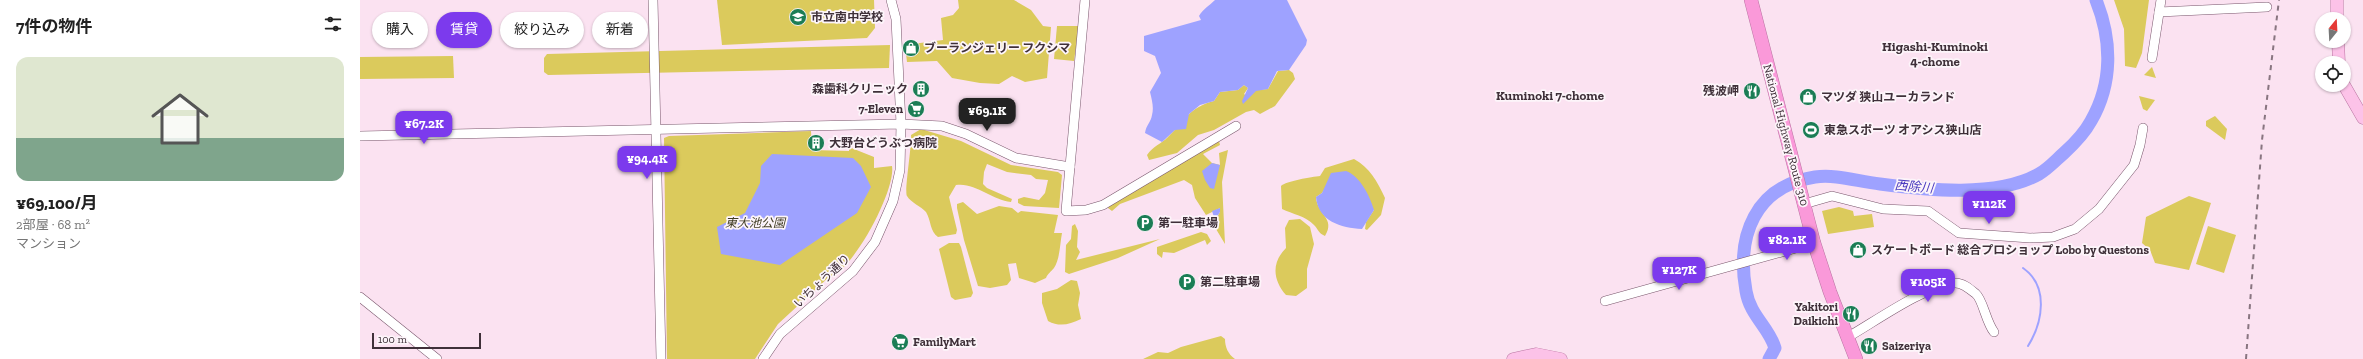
<!DOCTYPE html>
<html lang="ja">
<meta charset="utf-8">
<style>
body{margin:0;font-family:"Zilla Slab","Noto Sans JP",serif;background:#f2f2f2;color:#222;height:100vh;display:flex;flex-direction:column;font-size:15px;white-space:nowrap}
*{box-sizing:border-box;margin:0}
p{font-size:13px;color:#767676}
.icon{flex:none;width:22px;height:22px;fill:none;stroke:currentColor;stroke-width:2;stroke-linecap:round;stroke-linejoin:round}
.map{position:relative;flex:1;overflow:hidden}
.side{display:flex;flex-direction:column;background:#fff;width:360px}
.side>*{flex:none}
.hud{position:absolute;left:12px;top:12px;width:380px;height:36px;display:flex;gap:8px}
.needle{width:26px;rotate:18deg}
.fabs{position:absolute;left:1955px;top:12px;display:grid;gap:8px}
.fabs a{display:grid;place-items:center;width:36px;height:36px;border-radius:50%;background:#fff;box-shadow:0 1px 3px #0004;font-size:20px}
.scale{position:absolute;left:12px;bottom:10px;width:109px;box-sizing:border-box;padding-left:4px;border:2px solid #3f3039;border-top:0;font-size:11px;line-height:14px;white-space:nowrap;color:#3f3039;-webkit-text-stroke:3px #fdf5fa;paint-order:stroke}
.price{position:absolute;translate:-50% -34px;padding:0 9px;border-radius:8px;background:#7c3aed;color:#fff;font-size:13px;line-height:26px;filter:drop-shadow(0 1px 2px #0008)}
.price::after{content:'';position:absolute;left:50%;top:24px;width:12px;height:9px;margin-left:-6px;background:inherit;clip-path:polygon(0 0,100% 0,50% 100%)}
.price.on{background:#222;color:#fff}
ul{padding:0;list-style:none}
li{display:grid;align-content:center;gap:8px;height:212px;padding:0 16px}
li+li{border-top:1px solid #e0e0e0}
li span{display:grid;place-items:center;height:124px;border-radius:12px;color:#555}
li>.icon{margin-inline-start:auto}
span .icon{width:72px;height:72px;fill:#fffc;stroke-width:1}
li b{font-size:17px}
h2{display:flex;justify-content:space-between;align-items:center;height:48px;padding:0 16px;font-size:17px}
.pill{padding:0 14px;border-radius:18px;background:#fff;box-shadow:0 1px 3px #0004;font-size:14px;line-height:36px}
.pill.on{background:#7c3aed;color:#fff}
main{display:flex;flex:1;min-height:0}
.map>svg:first-child{display:block}
.green{fill:#dbca5c}
.water{fill:#9ea2ff}
.lines{fill:none;stroke-linecap:round;stroke-linejoin:round}
.stream{stroke:#9ea2ff;stroke-width:2}
.river{stroke:#9ea2ff;stroke-width:13}
.minor-casing{stroke:#79566c;stroke-width:10}
.major-casing{stroke:#b974a1;stroke-width:13}
.highway-casing{stroke:#b974a1;stroke-width:14}
.minor{stroke:#fff;stroke-width:9}
.major{stroke:#fcc2e8;stroke-width:12}
.highway{stroke:#fa99d9;stroke-width:13}
.rail{stroke:#887580;stroke-width:2;stroke-dasharray:5 5;stroke-linecap:butt}
.labels{text-anchor:middle;stroke-width:3.5;stroke-linejoin:round;paint-order:stroke}
.poi-label{font-size:12px;font-weight:bold;fill:#3f3039;stroke:#fdf5fa;text-anchor:start}
.street-label{font-size:12px;fill:#3f3039;stroke:#fdf5fa}
.park-label{font-size:12px;font-style:italic;fill:#413d25;stroke:#fdf5fa}
.neighbourhood-label{font-size:13px;font-weight:bold;fill:#3f3039;stroke:#fdf5fa}
.water-label{font-size:13px;font-style:italic;fill:#4b3cbf;stroke:#fdf5fa}
</style>
<main>
<section class="side">
<h2>7件の物件<svg class="icon" aria-label="filters" viewBox="0 0 24 24"><path d="M4 7h16M4 17h16"/><circle cx="9" cy="7" r="2"/><circle cx="15" cy="17" r="2"/></svg></h2>
<ul>
<li><span style="background:linear-gradient(#dfe7d0 65%,#7fa58c 0)"><svg class="icon" aria-label="home" viewBox="0 0 24 24"><path d="M3 11l9-7 9 7M6 9v11h12V9"/></svg></span><div><b>¥69,100/月</b><p>2部屋 · 68 m²</p><p>マンション</p></div></li>
</ul>
</section>
<div class="map">
<svg width="2003" height="359" viewBox="0 0 2003 359">
<rect width="100%" height="100%" fill="#fbe2f1"/>
<g class="green">
<path d="M 357,0 L 514,0 L 515,28 L 507,38 L 362,45 Z"/>
<path d="M 598,0 L 654,0 L 671,10 L 683,26 L 691,27 L 687,78 L 665,82 L 652,76 L 639,84 L 620,83 L 592,78 L 577,61 L 547,62 L 545,45 L 583,40 L 581,18 L 593,15 L 599,8 Z"/>
<path d="M 1754,0 L 1789,0 L 1782,53 L 1776,68 L 1765,66 L 1764,29 Z"/>
<path d="M 697,26 L 719,26 L 714,61 L 694,59 Z"/>
<path d="M 530,45 L 529,68 L 188,75 L 184,72 L 184,58 L 187,54 Z"/>
<path d="M 93,56 L 94,78 L 0,79 L 0,57 Z"/>
<path d="M 1792,67 L 1796,78 L 1784,75 Z"/>
<path d="M 929,70 L 933,73 L 935,79 L 915,106 L 900,114 L 894,110 L 886,112 L 854,130 L 838,135 L 817,153 L 789,160 L 787,155 C 793,146 801,144 808,137 C 826,120 828,108 854,101 L 860,92 L 878,90 L 884,85 L 888,88 L 884,94 L 888,97 L 896,90 L 908,89 L 918,71 Z"/>
<path d="M 1779,96 L 1795,100 L 1787,111 L 1783,109 Z"/>
<path d="M 1855,116 L 1867,129 L 1865,140 L 1846,126 L 1846,121 Z"/>
<path d="M 561,129 L 601,141 L 651,165 L 698,172 L 702,175 L 699,208 L 664,206 L 658,203 L 658,199 L 664,197 L 679,200 L 685,193 L 688,180 L 676,179 L 671,175 L 647,172 L 627,164 L 624,172 L 623,184 L 627,188 L 652,199 L 651,202 C 632,200 615,182 596,185 L 589,197 L 597,230 L 596,234 L 578,237 C 570,232 571,220 566,212 C 561,206 551,203 547,196 C 544,192 552,146 551,135 Z"/>
<path d="M 451,131 L 452,150 L 489,151 L 489,147 L 514,157 L 514,168 L 532,166 C 536,190 493,271 469,277 L 418,324 L 395,359 L 307,359 L 304,138 L 309,136 Z"/>
<path d="M 859,141 L 860,145 L 843,154 L 852,163 L 860,165 L 859,153 L 868,150 L 862,182 L 865,244 L 856,229 L 855,220 L 860,212 L 860,208 L 846,215 L 835,198 L 832,185 L 824,180 L 760,204 L 752,211 L 748,208 L 750,203 Z"/>
<path d="M 994,159 C 1010,168 1017,181 1025,198 L 1021,215 L 1007,230 L 1005,229 L 1006,222 L 1014,210 L 970,180 L 962,193 L 956,197 C 957,215 976,218 965,236 C 958,233 959,230 954,225 C 946,216 932,214 922,209 L 921,186 C 926,181 952,177 960,176 L 965,168 Z"/>
<path d="M 1829,196 L 1851,203 L 1829,270 L 1795,263 L 1790,250 L 1782,243 L 1786,217 Z"/>
<path d="M 603,202 L 617,214 L 639,206 L 652,208 L 658,213 L 661,211 L 698,215 L 694,233 L 702,233 C 700,243 700,259 694,268 C 691,272 688,273 686,278 L 675,283 L 659,278 L 656,263 L 648,264 L 651,280 L 647,285 L 630,288 L 618,286 L 604,240 L 597,208 L 597,204 Z"/>
<path d="M 1479,207 L 1493,211 L 1494,216 L 1512,214 L 1514,227 L 1468,234 L 1462,211 Z"/>
<path d="M 940,219 L 950,227 L 954,244 L 947,269 L 947,288 L 936,296 L 926,295 C 913,280 911,263 926,248 L 925,228 L 929,220 Z"/>
<path d="M 715,224 L 718,231 L 717,247 L 720,252 L 716,260 L 800,239 L 758,258 L 709,274 L 705,272 L 706,245 L 711,239 L 712,226 Z"/>
<path d="M 1848,226 L 1876,235 L 1864,273 L 1836,264 Z"/>
<path d="M 841,232 L 847,234 L 851,241 L 847,245 L 845,240 L 814,253 L 803,252 L 802,258 L 797,254 L 797,247 Z"/>
<path d="M 589,243 L 599,243 L 601,247 L 613,293 L 611,297 L 595,300 L 591,297 L 579,249 Z"/>
<path d="M 711,280 L 717,281 L 720,293 L 718,305 L 721,319 C 709,325 699,327 688,321 L 682,303 L 682,293 L 697,289 Z"/>
<path d="M 861,336 L 865,339 C 865,347 868,354 875,359 L 783,359 L 798,352 L 808,353 L 821,347 Z"/>
</g>
<g class="water">
<path d="M 855,0 L 927,0 L 947,40 L 946,45 L 929,70 L 917,71 L 908,89 L 896,91 L 883,104 L 882,101 L 888,88 L 884,85 L 878,90 L 860,92 L 854,101 L 840,105 L 829,114 L 826,129 L 815,130 L 802,142 L 785,133 C 786,125 791,122 792,115 C 794,108 792,100 790,92 L 801,73 L 795,56 L 784,51 L 784,36 L 841,20 L 839,16 C 843,9 850,5 855,0 Z"/>
<path d="M 412,154 L 493,158 L 501,166 L 511,187 L 497,213 L 420,265 L 361,254 L 357,227 L 385,213 L 400,183 L 401,166 Z"/>
<path d="M 852,163 L 860,165 L 854,189 L 850,188 L 845,180 L 842,171 Z"/>
<path d="M 986,171 C 1000,176 1010,196 1014,210 L 1002,229 C 981,228 958,221 956,197 L 962,193 L 971,173 Z"/>
<path d="M 860,208 L 860,212 L 855,220 L 852,211 Z"/>
</g>
<g class="lines">
<path class="stream" d="M 1663,268 C 1689,286 1683,322 1668,346"/>
<path class="river" d="M 1409,359 L 1415,348 C 1409,327 1390,316 1386,291 C 1376,236 1395,186 1455,177 C 1477,174 1499,182 1520,184 C 1566,190 1637,198 1679,174 C 1688,169 1696,160 1704,153 C 1715,143 1724,134 1731,121 C 1753,83 1752,40 1736,0"/>
<g class="minor-casing">
<g id="minor">
<path d="M 293,0 L 301,359"/>
<path d="M 725,0 L 706,211 L 726,210 L 743,205 L 876,126"/>
<path d="M 1799,12 L 1907,7"/>
<path d="M 1792,58 L 1801,0"/>
<path d="M 0,136 L 541,124 L 582,126 L 606,134 L 656,158 L 710,167"/>
<path d="M 1444,204 L 1472,196 L 1523,209 L 1568,211 L 1599,233 L 1670,238 L 1693,237 L 1715,229 L 1739,209 L 1774,165 L 1780,145 L 1783,128"/>
<path d="M 0,297 L 77,359"/>
<path d="M 1245,301 L 1454,243"/>
<path d="M 1488,337 C 1516,321 1563,287 1594,283 C 1602,282 1610,289 1616,294 C 1623,300 1626,322 1634,332"/>
<path d="M 403,359 L 420,334 L 493,271 L 515,242 L 533,201 L 540,170 L 541,124 L 536,19 L 531,0"/>
</g>
</g>
<g class="major-casing">
<g id="major">
<path d="M 1977,0 L 1977,19"/>
<path d="M 1978,41 L 1979,63"/>
<path d="M 1984,85 L 2003,118"/>
<path d="M 1153,359 L 1176,354 L 1201,359"/>
</g>
</g>
<g class="highway-casing">
<path id="highway" d="M 1391,0 L 1454,243 L 1470,292 L 1496,359"/>
</g>
<use href="#minor" class="minor"/>
<use href="#major" class="major"/>
<use href="#highway" class="highway"/>
<path class="rail" d="M 1886,359 L 1902,140 L 1919,0"/>
</g>
<defs>
<g id="school-disc" transform="scale(0.9)"><circle r="9.5" fill="#1b7d55" stroke="#fdf5fa"/><path d="M0-5L7-2L0 1L-7-2ZM-4 1L0 2.5L4 1V4Q0 6-4 4Z" fill="#fff"/></g>
<g id="shop-disc" transform="scale(0.9)"><circle r="9.5" fill="#1b7d55" stroke="#fdf5fa"/><path d="M-5-2.5h2.3a2.7 3.5 0 0 1 5.4 0H5L5.5 6h-11ZM-1.5-2.5h3a1.5 2.3 0 0 0-3 0Z" fill="#fff"/></g>
<g id="building-disc" transform="scale(0.9)"><circle r="9.5" fill="#1b7d55" stroke="#fdf5fa"/><path d="M-4-6H4V6H1V3H-1V6H-4ZM-2.5-4.3h1.7v1.8h-1.7ZM.8-4.3h1.7v1.8H.8ZM-2.5-1h1.7V.8h-1.7ZM.8-1h1.7V.8H.8Z" fill="#fff"/></g>
<g id="restaurant-disc" transform="scale(0.9)"><circle r="9.5" fill="#1b7d55" stroke="#fdf5fa"/><path d="M-5-6h1v4h1v-4h1v4h1v-4h1v5L-1.5 .5V6h-2V.5L-5-1ZM5-6V6H3V1.5H1.5Q1.5-4 5-6Z" fill="#fff"/></g>
<g id="supermarket-disc" transform="scale(0.9)"><circle r="9.5" fill="#1b7d55" stroke="#fdf5fa"/><path d="M-6-5.5h2.5l.6 2H6L4.5 2H-2.5L-4.4-4H-6ZM-1.5 3.2a1.3 1.3 0 1 0 .1 0ZM3 3.2a1.3 1.3 0 1 0 .1 0Z" fill="#fff"/></g>
<g id="stadium-disc" transform="scale(0.9)"><circle r="9.5" fill="#1b7d55" stroke="#fdf5fa"/><path d="M0-5a6.5 5 0 1 0 0 10a6.5 5 0 1 0 0-10ZM-3.5-1.8h7v3.6h-7Z" fill="#fff"/></g>
<g id="parking-disc" transform="scale(0.9)"><circle r="9.5" fill="#1b7d55" stroke="#fdf5fa"/><path d="M-3.5-5.5H1a3.5 3.5 0 0 1 0 7H-1V5.5H-3.5ZM-1-3.4V-.6H.8a1.4 1.4 0 0 0 0-2.8Z" fill="#fff"/></g>
</defs>
<g fill-rule="evenodd">
<use href="#school-disc" x="438" y="17"/>
<use href="#shop-disc" x="551" y="48"/>
<use href="#building-disc" x="561" y="89"/>
<use href="#restaurant-disc" x="1392" y="91"/>
<use href="#shop-disc" x="1448" y="97"/>
<use href="#supermarket-disc" x="556" y="109"/>
<use href="#stadium-disc" x="1451" y="130"/>
<use href="#building-disc" x="456" y="143"/>
<use href="#parking-disc" x="785" y="223"/>
<use href="#shop-disc" x="1498" y="250"/>
<use href="#parking-disc" x="827" y="282"/>
<use href="#restaurant-disc" x="1491" y="314"/>
<use href="#supermarket-disc" x="540" y="342"/>
<use href="#restaurant-disc" x="1509" y="346"/>
</g>
<g class="labels">
<g class="poi-label">
<text x="451" y="21">市立南中学校</text>
<text x="564" y="52">ブーランジェリー フクシマ</text>
<text x="548" y="93" text-anchor="end">森歯科クリニック</text>
<text x="1379" y="95" text-anchor="end">残波岬</text>
<text x="1461" y="101">マツダ 狭山ユーカランド</text>
<text x="543" y="113" text-anchor="end">7-Eleven</text>
<text x="1464" y="134">東急スポーツ オアシス狭山店</text>
<text x="469" y="147">大野台どうぶつ病院</text>
<text x="798" y="227">第一駐車場</text>
<text x="1511" y="254">スケートボード 総合プロショップ Lobo by Questons</text>
<text x="840" y="286">第二駐車場</text>
<text x="1478" y="311" text-anchor="end">Yakitori<tspan x="1478" dy="14">Daikichi</tspan></text>
<text x="553" y="346">FamilyMart</text>
<text x="1522" y="350">Saizeriya</text>
</g>
<g class="street-label">
<text transform="translate(1426 135) rotate(75)" y="4">National Highway Route 310</text>
<text transform="translate(462 281) rotate(-43)" y="4">いちょう通り</text>
</g>
<g class="park-label">
<text x="395" y="227">東大池公園</text>
</g>
<g class="neighbourhood-label">
<text x="1575" y="51">Higashi-Kuminoki<tspan x="1575" dy="15">4-chome</tspan></text>
<text x="1190" y="100">Kuminoki 7-chome</text>
</g>
<g class="water-label">
<text transform="translate(1554 186) rotate(5)" y="5">西除川</text>
</g>
</g>
</svg>
<div class="fabs">
<a><svg class="needle" viewBox="-14 -14 28 28"><path d="M0-13l5 13h-10z" fill="#e53935"/><path d="M0 13l5-13h-10z" fill="#767676"/></svg></a>
<a><svg class="icon" aria-label="locate" viewBox="0 0 24 24"><circle cx="12" cy="12" r="6"/><path d="M12 2v4M12 18v4M2 12h4M18 12h4"/></svg></a>
</div>
<div class="scale">100 m</div>
<b class="price on" style="left:627px;top:132px">¥69.1K</b>
<b class="price" style="left:64px;top:145px">¥67.2K</b>
<b class="price" style="left:287px;top:180px">¥94.4K</b>
<b class="price" style="left:1629px;top:225px">¥112K</b>
<b class="price" style="left:1427px;top:261px">¥82.1K</b>
<b class="price" style="left:1319px;top:291px">¥127K</b>
<b class="price" style="left:1568px;top:303px">¥105K</b>
<div class="hud">
<a class="pill">購入</a>
<a class="pill on">賃貸</a>
<a class="pill">絞り込み</a>
<a class="pill">新着</a>
</div>
</div>
</main>
